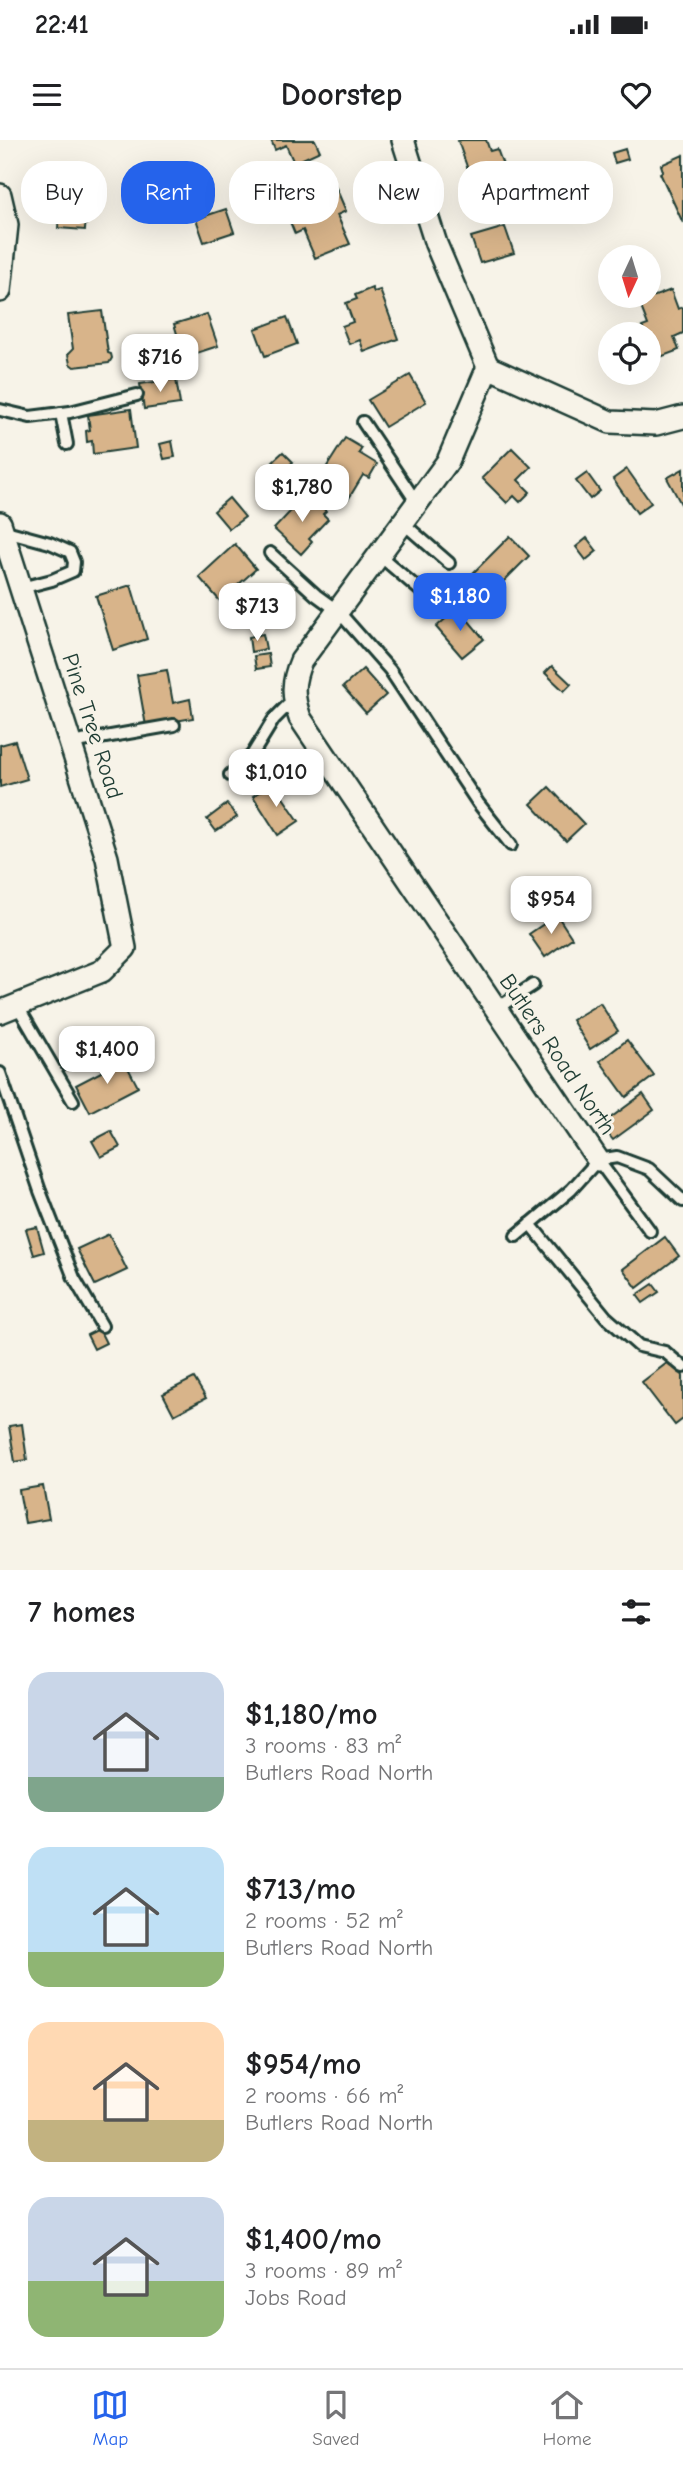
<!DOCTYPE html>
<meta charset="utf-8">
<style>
body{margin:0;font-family:"Comic Neue",sans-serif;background:#f2f2f2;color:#202124;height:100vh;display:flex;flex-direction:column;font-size:26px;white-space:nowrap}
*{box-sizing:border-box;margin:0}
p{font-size:23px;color:#757577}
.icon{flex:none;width:38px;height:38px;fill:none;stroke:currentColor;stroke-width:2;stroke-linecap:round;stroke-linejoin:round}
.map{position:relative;height:1430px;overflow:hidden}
.drawer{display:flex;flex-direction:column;background:#fff;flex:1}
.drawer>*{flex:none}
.guide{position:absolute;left:21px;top:21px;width:642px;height:63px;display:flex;gap:14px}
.needle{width:46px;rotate:184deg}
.buttons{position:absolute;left:598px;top:105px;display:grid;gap:14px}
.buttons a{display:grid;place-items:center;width:63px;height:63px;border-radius:50%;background:#fff;box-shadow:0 7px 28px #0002;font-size:35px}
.price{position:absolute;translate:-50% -60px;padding:0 16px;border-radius:14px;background:#fff;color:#222;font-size:23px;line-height:46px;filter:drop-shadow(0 2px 4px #0008)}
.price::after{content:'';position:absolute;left:50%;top:42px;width:21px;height:16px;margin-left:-10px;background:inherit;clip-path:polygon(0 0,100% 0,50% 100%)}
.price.active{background:#2563eb;color:#fff}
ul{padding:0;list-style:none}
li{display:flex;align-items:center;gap:21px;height:175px;padding:0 28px}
li span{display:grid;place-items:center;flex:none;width:196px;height:140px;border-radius:21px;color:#555}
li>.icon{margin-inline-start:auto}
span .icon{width:84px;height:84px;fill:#fffc;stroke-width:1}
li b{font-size:30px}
h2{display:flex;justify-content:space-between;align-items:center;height:84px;padding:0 28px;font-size:30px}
.pill{padding:0 24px;border-radius:28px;background:#fff;box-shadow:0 7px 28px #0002;font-size:24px;line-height:63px}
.pill.active{background:#2563eb;color:#fff}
.status{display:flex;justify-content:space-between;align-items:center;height:49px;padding:0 35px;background:#fff;direction:ltr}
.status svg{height:19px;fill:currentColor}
header{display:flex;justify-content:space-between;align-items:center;height:91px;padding:0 28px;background:#fff;font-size:32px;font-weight:700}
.menu{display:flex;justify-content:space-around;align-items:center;height:98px;border-top:2px solid #e0e0e0;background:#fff;font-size:19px;color:#757577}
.menu a{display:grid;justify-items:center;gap:4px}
.menu .active{color:#2563eb}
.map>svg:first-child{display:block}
.building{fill:#d8b48a;stroke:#1f3d34;stroke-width:2}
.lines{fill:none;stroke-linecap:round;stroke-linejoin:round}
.lane-casing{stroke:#1f3d34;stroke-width:16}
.street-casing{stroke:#1f3d34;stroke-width:26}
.lane{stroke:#f7f3e8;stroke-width:10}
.street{stroke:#f7f3e8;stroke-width:21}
.labels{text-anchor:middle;stroke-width:6;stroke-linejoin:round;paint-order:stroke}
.street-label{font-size:23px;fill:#1f3d34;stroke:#f7f3e8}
</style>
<div class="status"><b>22:41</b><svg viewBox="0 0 49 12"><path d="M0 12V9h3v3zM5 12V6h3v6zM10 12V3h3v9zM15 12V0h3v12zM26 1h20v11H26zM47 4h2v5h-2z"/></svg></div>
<header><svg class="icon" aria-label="menu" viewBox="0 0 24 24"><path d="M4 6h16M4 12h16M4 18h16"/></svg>Doorstep<svg class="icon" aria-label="heart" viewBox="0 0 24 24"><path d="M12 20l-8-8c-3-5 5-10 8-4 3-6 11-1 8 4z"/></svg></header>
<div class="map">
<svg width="683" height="1430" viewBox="0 0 683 1430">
<rect width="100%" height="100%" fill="#f7f3e8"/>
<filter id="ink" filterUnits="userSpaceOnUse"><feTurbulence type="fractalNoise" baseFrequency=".0143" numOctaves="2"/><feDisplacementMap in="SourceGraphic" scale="14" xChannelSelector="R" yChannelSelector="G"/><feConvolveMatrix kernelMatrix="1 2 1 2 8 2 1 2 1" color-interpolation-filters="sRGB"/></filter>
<g filter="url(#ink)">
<g class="building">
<path d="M 271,0 L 315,0 L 320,11 L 294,23 L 286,5 L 275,10 Z"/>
<path d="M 461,0 L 486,0 L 490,11 L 497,9 L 503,25 L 495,27 L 497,33 L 472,41 L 458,1 Z"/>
<path d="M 625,9 L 628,19 L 615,23 L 612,13 Z"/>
<path d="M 683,15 L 683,83 L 660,33 L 663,31 L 661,25 Z"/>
<path d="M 576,32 L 580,41 L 591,37 L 600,61 L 557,76 L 546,43 Z"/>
<path d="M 334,43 L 346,71 L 337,75 L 350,104 L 315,118 L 303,90 L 295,94 L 283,65 Z"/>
<path d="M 58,59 L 94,61 L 93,78 L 86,77 L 85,90 L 58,88 L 59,75 L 53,75 L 53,64 L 58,64 Z"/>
<path d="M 226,69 L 234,92 L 204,102 L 196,79 Z"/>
<path d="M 505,87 L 514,113 L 480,123 L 471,97 Z"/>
<path d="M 372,148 L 374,152 L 380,150 L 398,199 L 364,212 L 360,200 L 349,204 L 342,186 L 353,182 L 346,163 L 357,159 L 355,155 Z"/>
<path d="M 671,150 L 678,169 L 683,167 L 683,193 L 674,197 L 679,210 L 655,219 L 649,204 L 649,194 L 645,194 L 642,187 L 648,185 L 639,162 Z"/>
<path d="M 102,171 L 108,213 L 111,214 L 112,218 L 109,223 L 74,227 L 70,224 L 68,214 L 73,209 L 68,175 Z"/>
<path d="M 207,174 L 218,206 L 184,217 L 174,184 Z"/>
<path d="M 287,177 L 297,204 L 265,216 L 255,189 Z"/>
<path d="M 410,235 L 426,262 L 385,287 L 368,260 Z"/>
<path d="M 176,239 L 180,264 L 144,269 L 140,244 Z"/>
<path d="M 131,269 L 136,308 L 93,314 L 92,301 L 87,302 L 86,291 L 90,290 L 88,275 Z"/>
<path d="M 345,298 L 362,308 L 359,313 L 377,324 L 369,338 L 363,335 L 349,358 L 319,339 Z"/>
<path d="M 172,301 L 175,317 L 164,319 L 160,304 Z"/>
<path d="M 512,308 L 531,327 L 518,340 L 530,352 L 520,362 L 514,356 L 507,363 L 482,338 Z"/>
<path d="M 283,312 L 293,322 L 283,331 L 273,321 Z"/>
<path d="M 627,329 L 651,363 L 637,373 L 613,339 Z"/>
<path d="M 683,329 L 683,363 L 681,364 L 667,338 Z"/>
<path d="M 587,333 L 600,351 L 590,359 L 576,341 Z"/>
<path d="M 229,358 L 245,377 L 229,389 L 214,371 Z"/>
<path d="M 303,358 L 309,363 L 314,359 L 326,371 L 323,374 L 328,379 L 309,399 L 312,402 L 301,414 L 274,389 Z"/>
<path d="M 510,396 L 529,416 L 484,461 L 465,441 Z"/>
<path d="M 587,398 L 597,411 L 586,420 L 576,407 Z"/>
<path d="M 235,404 L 256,429 L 220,461 L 199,437 Z"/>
<path d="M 131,445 L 147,499 L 113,510 L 96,456 Z"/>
<path d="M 458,468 L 484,499 L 462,517 L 436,487 Z"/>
<path d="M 263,494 L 266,509 L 251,512 L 249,497 Z"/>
<path d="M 268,514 L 270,527 L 256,529 L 254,516 Z"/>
<path d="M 552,526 L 571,544 L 564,551 L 545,533 Z"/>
<path d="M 363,529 L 386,555 L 366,573 L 343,547 Z"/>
<path d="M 167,530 L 173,563 L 190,559 L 193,578 L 146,586 L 137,535 Z"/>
<path d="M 15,601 L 27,639 L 0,647 L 0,605 Z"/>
<path d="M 273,643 L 299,681 L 278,695 L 253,656 Z"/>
<path d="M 549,647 L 584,684 L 566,701 L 531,664 Z"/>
<path d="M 227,664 L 237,677 L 216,691 L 207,679 Z"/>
<path d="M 557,775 L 572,798 L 545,817 L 529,794 Z"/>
<path d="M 600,863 L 618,891 L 590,909 L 572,880 Z"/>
<path d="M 627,900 L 654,936 L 626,957 L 600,921 Z"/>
<path d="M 124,920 L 138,947 L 90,972 L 76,945 Z"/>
<path d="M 643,954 L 654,970 L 613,1000 L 601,985 Z"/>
<path d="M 111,991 L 120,1007 L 101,1017 L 92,1001 Z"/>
<path d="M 37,1087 L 44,1112 L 34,1115 L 26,1089 Z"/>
<path d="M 109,1094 L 127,1130 L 95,1145 L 77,1109 Z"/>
<path d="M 665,1097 L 679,1116 L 637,1148 L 623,1129 Z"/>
<path d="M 653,1144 L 659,1152 L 643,1163 L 637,1155 Z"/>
<path d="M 99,1189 L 106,1203 L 94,1209 L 87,1195 Z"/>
<path d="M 671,1220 L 683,1236 L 683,1279 L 675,1285 L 642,1242 Z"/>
<path d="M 194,1238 L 206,1258 L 174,1275 L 163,1254 Z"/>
<path d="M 22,1284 L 27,1320 L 15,1322 L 9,1286 Z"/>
<path d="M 43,1346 L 49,1379 L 25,1383 L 19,1350 Z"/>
</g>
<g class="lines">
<g class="lane-casing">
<g id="lane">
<path d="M 0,270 L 30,277 L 70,272 L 137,255"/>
<path d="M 61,273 L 67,304"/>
<path d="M 363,282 L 417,363"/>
<path d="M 403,383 L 449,423"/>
<path d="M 2,390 L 50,403 L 70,412 L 74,422 L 73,431 L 52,440 L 21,448"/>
<path d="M 270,413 L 316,455 L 338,471 L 390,530 L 478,663 L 511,705"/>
<path d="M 379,415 L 422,452"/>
<path d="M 71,603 L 174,585"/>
<path d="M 230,635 L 252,615 L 274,579 L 293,560"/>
<path d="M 17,865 L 73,961"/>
<path d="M 496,869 L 533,845"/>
<path d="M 0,933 L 40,1051 L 74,1138 L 102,1186"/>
<path d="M 598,1020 L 650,1091"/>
<path d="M 530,1084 L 606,1177 L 639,1206 L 665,1212 L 683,1227"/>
<path d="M 516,1096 L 571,1050 L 598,1020 L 617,1017 L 649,1029 L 683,1061"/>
</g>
</g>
<g class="street-casing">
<g id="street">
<path d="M 403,0 L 436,104 L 488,227 L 448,321 L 301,521 C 292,542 292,556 300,578 L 598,1020"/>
<path d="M 0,55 L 7,85 L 0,151"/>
<path d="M 488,227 L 610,282 L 656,284 L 683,277"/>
<path d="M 0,383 L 107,718 L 125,808 L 102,831 L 0,872"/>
</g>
</g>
<use href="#lane" class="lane"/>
<use href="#street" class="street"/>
</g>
</g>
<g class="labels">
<g class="street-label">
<text transform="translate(93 586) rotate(72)" y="8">Pine Tree Road</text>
<text transform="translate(558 914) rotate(56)" y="8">Butlers Road North</text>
</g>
</g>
</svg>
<div class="buttons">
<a><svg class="needle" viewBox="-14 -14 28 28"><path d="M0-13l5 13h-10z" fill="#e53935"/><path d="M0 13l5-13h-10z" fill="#757577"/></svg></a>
<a><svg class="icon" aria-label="locate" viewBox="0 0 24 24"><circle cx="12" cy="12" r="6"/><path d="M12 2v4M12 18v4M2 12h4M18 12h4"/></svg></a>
</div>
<b class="price" style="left:160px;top:254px">$716</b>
<b class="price" style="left:302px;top:384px">$1,780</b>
<b class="price active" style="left:460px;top:493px">$1,180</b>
<b class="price" style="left:257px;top:503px">$713</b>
<b class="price" style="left:276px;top:669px">$1,010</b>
<b class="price" style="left:551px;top:796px">$954</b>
<b class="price" style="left:107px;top:946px">$1,400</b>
<div class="guide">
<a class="pill">Buy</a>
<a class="pill active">Rent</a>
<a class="pill">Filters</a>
<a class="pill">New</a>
<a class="pill">Apartment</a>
</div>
</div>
<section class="drawer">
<h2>7 homes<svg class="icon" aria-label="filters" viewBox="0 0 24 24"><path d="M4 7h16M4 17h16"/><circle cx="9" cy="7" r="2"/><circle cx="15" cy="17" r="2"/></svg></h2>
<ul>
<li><span style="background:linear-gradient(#c9d6e8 75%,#7fa58c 0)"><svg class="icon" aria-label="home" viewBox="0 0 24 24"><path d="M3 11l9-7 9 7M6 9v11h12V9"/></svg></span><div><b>$1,180/mo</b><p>3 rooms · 83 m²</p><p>Butlers Road North</p></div></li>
<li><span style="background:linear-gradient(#bfe0f5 75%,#8fb573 0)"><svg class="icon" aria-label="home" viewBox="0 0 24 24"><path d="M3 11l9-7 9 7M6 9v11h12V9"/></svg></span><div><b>$713/mo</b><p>2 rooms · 52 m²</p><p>Butlers Road North</p></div></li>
<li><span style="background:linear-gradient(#ffd9b3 70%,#c2b280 0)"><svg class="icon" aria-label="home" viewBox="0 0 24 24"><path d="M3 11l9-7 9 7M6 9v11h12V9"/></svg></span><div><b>$954/mo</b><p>2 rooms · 66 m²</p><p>Butlers Road North</p></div></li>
<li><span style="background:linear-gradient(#c9d6e8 60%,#8fb573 0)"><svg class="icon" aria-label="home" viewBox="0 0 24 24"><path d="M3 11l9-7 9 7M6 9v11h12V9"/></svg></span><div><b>$1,400/mo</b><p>3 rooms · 89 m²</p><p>Jobs Road</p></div></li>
</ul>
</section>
<nav class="menu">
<a class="active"><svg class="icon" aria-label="map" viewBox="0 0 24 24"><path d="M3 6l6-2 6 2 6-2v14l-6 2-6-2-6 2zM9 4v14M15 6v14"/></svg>Map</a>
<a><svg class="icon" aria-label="saved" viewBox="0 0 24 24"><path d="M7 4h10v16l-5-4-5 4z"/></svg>Saved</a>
<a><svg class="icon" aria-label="home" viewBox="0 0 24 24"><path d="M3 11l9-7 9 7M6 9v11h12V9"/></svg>Home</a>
</nav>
